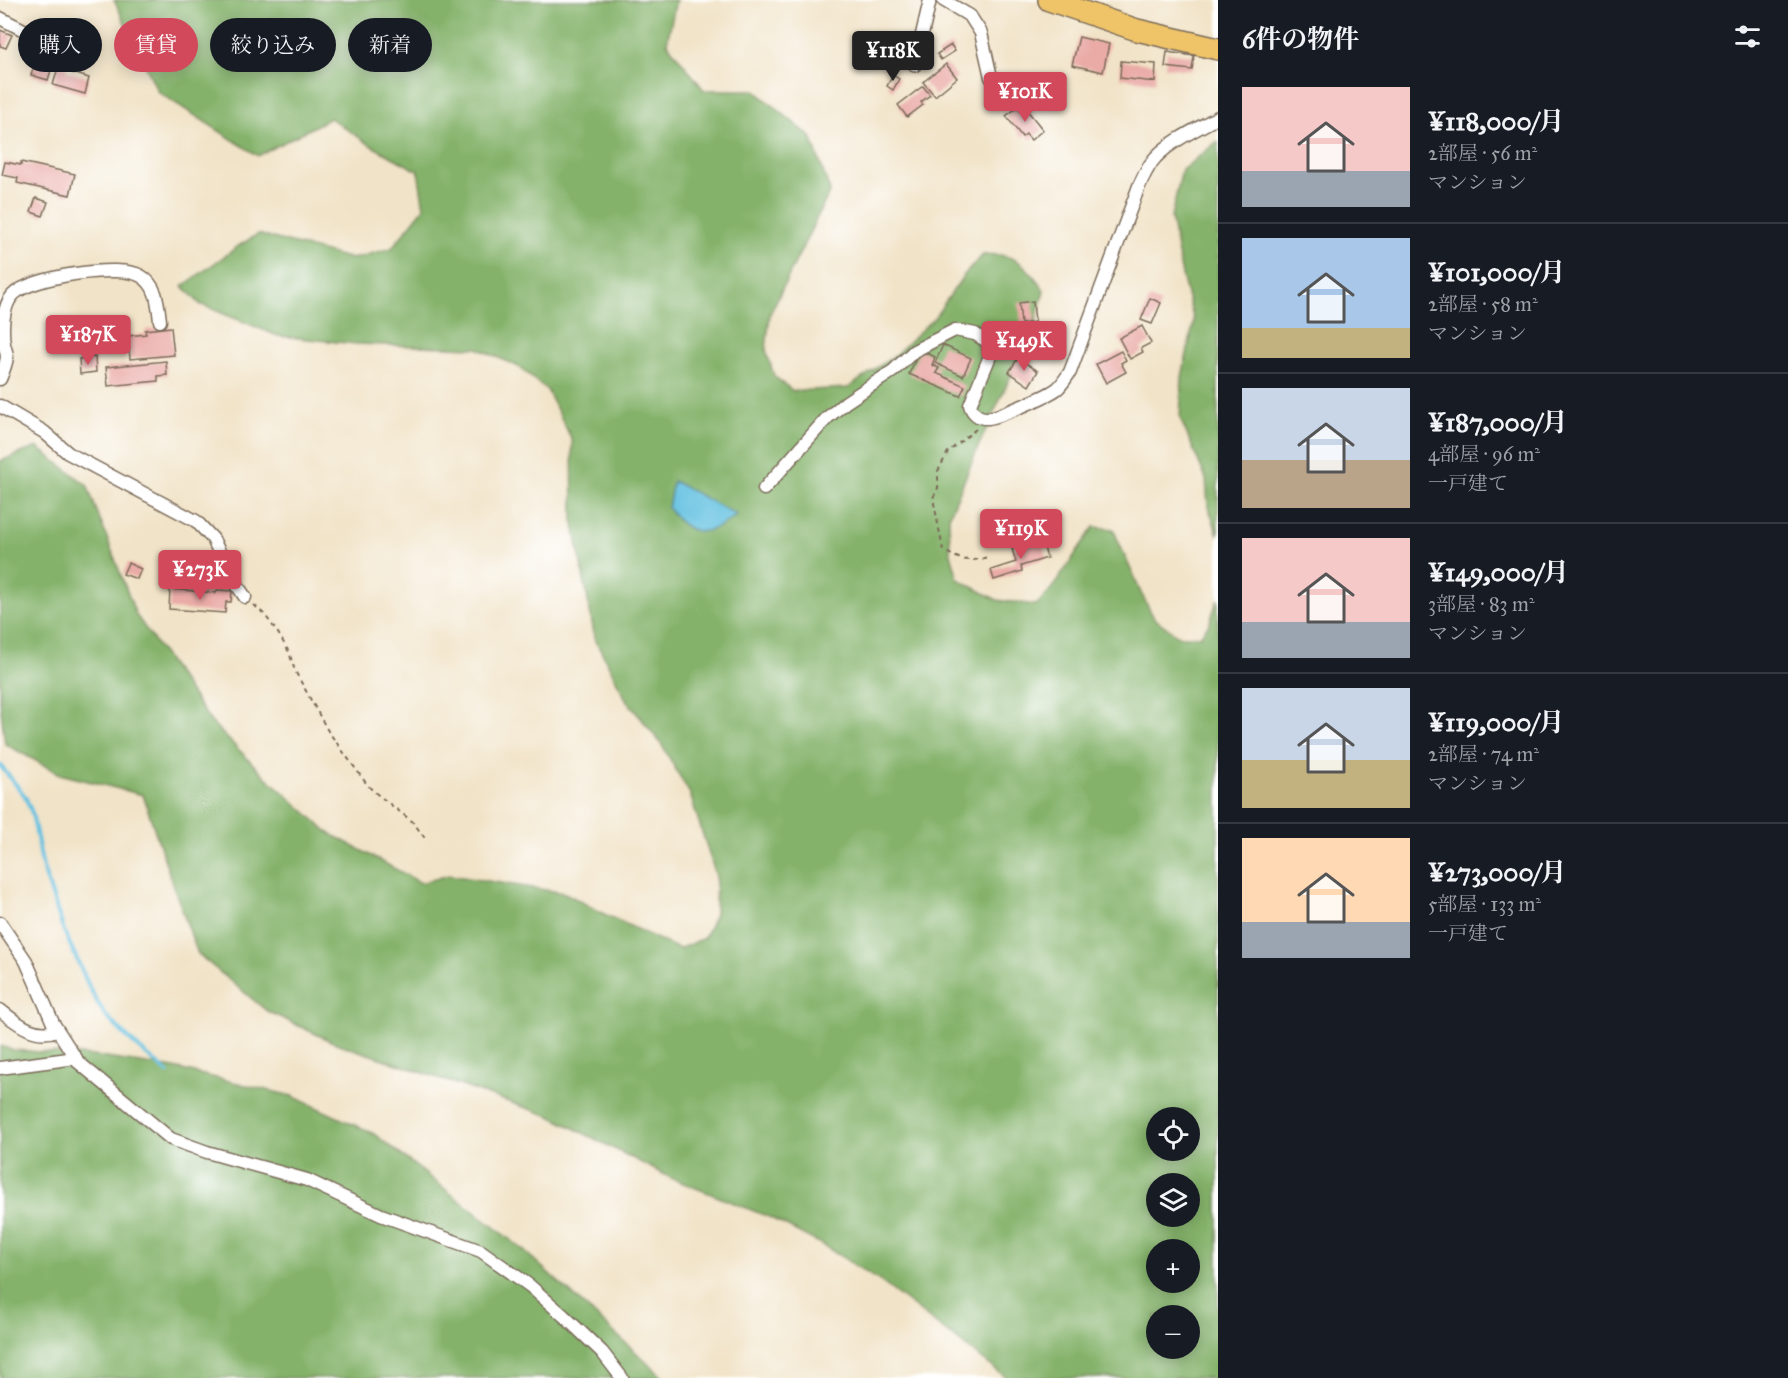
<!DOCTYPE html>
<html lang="ja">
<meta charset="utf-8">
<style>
body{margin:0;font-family:"IM FELL Great Primer","Noto Serif JP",serif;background:#242831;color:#f1f3f6;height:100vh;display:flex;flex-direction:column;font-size:22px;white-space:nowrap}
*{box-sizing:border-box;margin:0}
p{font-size:20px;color:#9ea1a6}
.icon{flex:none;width:33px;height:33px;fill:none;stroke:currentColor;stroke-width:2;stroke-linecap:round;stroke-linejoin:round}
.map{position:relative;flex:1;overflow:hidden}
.side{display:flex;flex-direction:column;background:#171b24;width:570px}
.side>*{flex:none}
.guide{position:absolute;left:18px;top:18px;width:570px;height:54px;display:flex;gap:12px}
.buttons{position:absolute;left:1146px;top:1107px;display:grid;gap:12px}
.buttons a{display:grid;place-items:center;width:54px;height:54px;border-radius:50%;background:#171b24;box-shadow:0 3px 15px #0003;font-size:30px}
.price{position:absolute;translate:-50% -51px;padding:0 14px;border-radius:6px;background:#d1495b;color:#fff;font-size:20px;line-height:39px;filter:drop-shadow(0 2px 3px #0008)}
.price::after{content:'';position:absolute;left:50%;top:36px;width:18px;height:14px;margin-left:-9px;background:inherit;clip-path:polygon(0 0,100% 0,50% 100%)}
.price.on{background:#222;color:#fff}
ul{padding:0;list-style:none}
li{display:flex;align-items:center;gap:18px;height:150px;padding:0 24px}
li+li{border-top:2px solid #363941}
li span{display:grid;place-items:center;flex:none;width:168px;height:120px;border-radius:0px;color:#555}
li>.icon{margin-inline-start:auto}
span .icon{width:72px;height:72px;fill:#fffc;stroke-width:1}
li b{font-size:26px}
h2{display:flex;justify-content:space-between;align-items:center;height:72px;padding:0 24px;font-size:26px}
.tag{padding:0 21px;border-radius:27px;background:#171b24;box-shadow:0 3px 15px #0003;font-size:21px;line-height:54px}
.tag.on{background:#d1495b;color:#fff}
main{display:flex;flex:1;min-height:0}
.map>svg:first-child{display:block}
.forest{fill:#84b26b;stroke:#606e44;stroke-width:1.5;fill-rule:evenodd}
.water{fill:#63c1e1;stroke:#4f7680;stroke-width:1.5}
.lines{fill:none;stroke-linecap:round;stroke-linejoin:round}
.stream{stroke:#63c1e1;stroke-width:4}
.building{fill:#eaaba7}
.street-casing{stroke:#7b6b59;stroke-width:15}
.highway-casing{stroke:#7b6b59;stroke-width:24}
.path{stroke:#7b6b59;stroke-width:2;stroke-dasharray:4.5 4.5;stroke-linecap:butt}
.street{stroke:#fff;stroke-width:12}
.highway{stroke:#efc469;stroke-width:21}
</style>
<main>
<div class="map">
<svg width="1218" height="1378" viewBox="0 0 1218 1378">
<rect width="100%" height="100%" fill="#fff"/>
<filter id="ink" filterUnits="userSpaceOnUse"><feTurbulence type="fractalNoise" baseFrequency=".0167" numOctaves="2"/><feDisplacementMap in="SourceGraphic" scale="12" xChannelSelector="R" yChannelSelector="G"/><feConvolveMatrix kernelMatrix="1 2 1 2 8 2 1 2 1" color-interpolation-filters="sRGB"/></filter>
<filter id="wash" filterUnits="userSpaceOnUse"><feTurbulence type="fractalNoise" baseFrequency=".008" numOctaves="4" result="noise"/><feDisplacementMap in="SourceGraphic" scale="24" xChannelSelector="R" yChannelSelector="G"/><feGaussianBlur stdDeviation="1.35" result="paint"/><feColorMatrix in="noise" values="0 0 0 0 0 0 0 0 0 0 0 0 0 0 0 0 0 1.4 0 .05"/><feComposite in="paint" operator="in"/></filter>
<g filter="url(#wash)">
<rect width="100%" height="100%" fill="#f1e3c7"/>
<g class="forest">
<path d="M 114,0 L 676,0 L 667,43 L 704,90 L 754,90 L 811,137 L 830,191 L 770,314 L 766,350 L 774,376 L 793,391 L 848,388 L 895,355 L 935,317 L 964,275 L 983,255 C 1016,252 1026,265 1044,290 L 1036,321 L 979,445 L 949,517 L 950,550 L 958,579 L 997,600 L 1036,605 C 1060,583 1074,553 1094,527 L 1113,529 L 1141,593 L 1154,618 L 1178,636 L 1200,636 L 1209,624 L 1218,599 L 1218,1378 L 1007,1378 L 880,1281 L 823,1245 L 769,1217 L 671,1178 L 550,1116 L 333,1042 L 267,1011 L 198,954 L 174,888 L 143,795 L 60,774 L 5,744 L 0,703 L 0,461 L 37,447 L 87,485 L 136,615 L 211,722 L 266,777 L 329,833 L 421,883 L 449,875 L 565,893 L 600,912 L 679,949 L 704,938 L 715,914 L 716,876 L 690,794 L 660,742 L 627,701 L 595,639 L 573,520 L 572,440 L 547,390 L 519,367 L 477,348 L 357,344 L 278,336 L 200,304 L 183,286 L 240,245 L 258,234 L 352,259 L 392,248 L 424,208 L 418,171 L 372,146 L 330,118 L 258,156 L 158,92 ZM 1156,1118 L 1190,1118 L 1190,1150 L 1156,1150 ZM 1156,1184 L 1190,1184 L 1190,1216 L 1156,1216 ZM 1156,1250 L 1190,1250 L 1190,1282 L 1156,1282 ZM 1156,1316 L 1190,1316 L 1190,1348 L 1156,1348 Z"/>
<path d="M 1218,141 L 1218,535 L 1208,505 L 1206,479 L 1180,418 L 1182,377 L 1194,321 L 1182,275 L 1171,217 L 1182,170 Z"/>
<path d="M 0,1046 L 14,1050 L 93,1056 L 174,1068 L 292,1096 L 374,1134 L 521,1248 L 664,1378 L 0,1378 Z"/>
</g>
<path class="water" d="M 673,481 L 737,515 C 707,537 691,539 668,508 Z"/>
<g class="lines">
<path class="stream" d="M 0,765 L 25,796 L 32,813 L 43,868 L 64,931 L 92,993 L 105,1015 L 133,1043 L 168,1073"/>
</g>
<g id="blocks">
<g class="building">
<path d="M 0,30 L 12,35 L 6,48 L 0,46 Z"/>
<path d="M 58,35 L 71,40 L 67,49 L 54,44 Z"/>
<path d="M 1079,37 L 1109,44 L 1103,72 L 1072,65 Z"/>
<path d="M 951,45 L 955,51 L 941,60 L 937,54 Z"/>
<path d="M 1167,52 L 1194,56 L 1192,70 L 1165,67 Z"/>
<path d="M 1121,61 L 1156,64 L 1155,82 L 1120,78 Z"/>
<path d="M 35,62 L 52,67 L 48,80 L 31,75 Z"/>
<path d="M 59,64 L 67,66 L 66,71 L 89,78 L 85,94 L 53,85 Z"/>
<path d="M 946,64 L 957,78 L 935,96 L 923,82 Z"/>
<path d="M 893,75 L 899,79 L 893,90 L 887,86 Z"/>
<path d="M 923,86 L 930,95 L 921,102 L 923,105 L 907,117 L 898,105 Z"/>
<path d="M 1018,107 L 1023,113 L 1027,110 L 1043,130 L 1031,140 L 1026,134 L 1022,137 L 1006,116 Z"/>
<path d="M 5,162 L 21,165 L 21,162 L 75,174 L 70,195 L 17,183 L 18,178 L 2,175 Z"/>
<path d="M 36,198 L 48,202 L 43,216 L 31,212 Z"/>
<path d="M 1150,298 L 1161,303 L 1152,324 L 1141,320 Z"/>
<path d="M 1033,301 L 1035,322 L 1021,324 L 1019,303 Z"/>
<path d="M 1142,326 L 1151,343 L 1141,348 L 1143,352 L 1130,359 L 1119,338 Z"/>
<path d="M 171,327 L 174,355 L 130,359 L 128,336 L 146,334 L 145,330 Z"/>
<path d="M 943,345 L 971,358 L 963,376 L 935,363 Z"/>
<path d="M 920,350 L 935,357 L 932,365 L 939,368 L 936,373 L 965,386 L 960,396 L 909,374 Z"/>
<path d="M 1121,351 L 1126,360 L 1121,363 L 1126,372 L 1106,383 L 1096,364 Z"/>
<path d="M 95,357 L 96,372 L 80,374 L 79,359 Z"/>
<path d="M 1018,358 L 1038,371 L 1029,386 L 1009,372 Z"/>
<path d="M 166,361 L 167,375 L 158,376 L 158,381 L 108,386 L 106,367 Z"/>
<path d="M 1042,541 L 1047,558 L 1021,566 L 1022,571 L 994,580 L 991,570 L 1016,562 L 1012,549 Z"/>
<path d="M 128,563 L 141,569 L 137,579 L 123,574 Z"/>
<path d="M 170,589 L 216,593 L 217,590 L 232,591 L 231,602 L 226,602 L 225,613 L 169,609 Z"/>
</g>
</g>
</g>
<g filter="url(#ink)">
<use href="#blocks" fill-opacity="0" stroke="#7b6b59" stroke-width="1.5"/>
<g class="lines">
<g class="street-casing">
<g id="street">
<path d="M 943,0 L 970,16 L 981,33 L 991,77 C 998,89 1006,84 1013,100"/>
<path d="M 0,18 L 81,59"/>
<path d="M 915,65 L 930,0"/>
<path d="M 0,379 C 3,372 6,365 7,357 C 7,352 5,349 4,344 C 2,329 2,307 13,295 C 29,277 121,263 141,276 C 157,285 158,304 160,321"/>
<path d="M 0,406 L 44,432 L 68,453 L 196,521 L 213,539 L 229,573 L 245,597"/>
<path d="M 764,489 L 827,418 L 846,402 L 893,371 L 914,351 L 955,330 L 975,334 L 988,342 L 990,356 L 970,405 C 972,413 979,419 988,418 C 999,417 1050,395 1058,388 C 1063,383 1066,378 1070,372 L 1139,186 C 1144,176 1148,165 1156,157 C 1171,141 1199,128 1218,117"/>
<path d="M 0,923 L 26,961 L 53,1023 L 78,1062 L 171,1139 L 207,1152 L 307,1180 L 381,1215 L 481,1251 L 530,1286 L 564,1316 L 602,1352 L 622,1378"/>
<path d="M 0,1010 C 17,1023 35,1039 57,1030"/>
<path d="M 0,1068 L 76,1058"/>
</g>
</g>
<g class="highway-casing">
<path id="highway" d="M 1049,0 L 1137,30 L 1218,49"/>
</g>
<g class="path">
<path d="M 976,429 L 948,452 L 938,471 L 938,488 L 933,498 L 943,550 C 959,560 969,563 988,557"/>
<path d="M 254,605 L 265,615 L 278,633 L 289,652 L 295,671 L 328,731 L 366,783 L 373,791 L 413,822 L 427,841"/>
</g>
<use href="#street" class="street"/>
<use href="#highway" class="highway"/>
</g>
</g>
</svg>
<div class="buttons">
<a><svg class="icon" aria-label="locate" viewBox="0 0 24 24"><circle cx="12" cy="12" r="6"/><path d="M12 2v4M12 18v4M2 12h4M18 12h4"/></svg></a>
<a><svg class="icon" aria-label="layers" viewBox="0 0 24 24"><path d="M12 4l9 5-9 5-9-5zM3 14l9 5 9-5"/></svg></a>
<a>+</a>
<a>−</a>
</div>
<b class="price on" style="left:893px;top:82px">¥118K</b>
<b class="price" style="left:1025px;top:123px">¥101K</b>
<b class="price" style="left:88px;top:366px">¥187K</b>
<b class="price" style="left:1024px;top:372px">¥149K</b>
<b class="price" style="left:1021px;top:560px">¥119K</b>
<b class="price" style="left:200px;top:601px">¥273K</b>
<div class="guide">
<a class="tag">購入</a>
<a class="tag on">賃貸</a>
<a class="tag">絞り込み</a>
<a class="tag">新着</a>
</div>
</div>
<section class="side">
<h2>6件の物件<svg class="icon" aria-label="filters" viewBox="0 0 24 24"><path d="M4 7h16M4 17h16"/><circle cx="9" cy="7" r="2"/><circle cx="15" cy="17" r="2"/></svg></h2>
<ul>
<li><span style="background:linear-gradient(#f6c9c9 70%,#9aa5b1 0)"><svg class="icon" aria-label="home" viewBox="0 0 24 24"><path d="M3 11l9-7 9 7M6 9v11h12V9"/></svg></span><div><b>¥118,000/月</b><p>2部屋 · 56 m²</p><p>マンション</p></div></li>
<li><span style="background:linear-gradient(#a9c7e8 75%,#c2b280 0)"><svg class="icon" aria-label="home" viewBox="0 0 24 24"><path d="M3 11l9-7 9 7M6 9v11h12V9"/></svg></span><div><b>¥101,000/月</b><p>2部屋 · 58 m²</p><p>マンション</p></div></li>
<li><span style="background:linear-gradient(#c9d6e8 60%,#b9a48a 0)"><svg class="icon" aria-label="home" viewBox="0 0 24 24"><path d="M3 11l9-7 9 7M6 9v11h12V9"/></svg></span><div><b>¥187,000/月</b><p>4部屋 · 96 m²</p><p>一戸建て</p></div></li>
<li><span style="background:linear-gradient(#f6c9c9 70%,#9aa5b1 0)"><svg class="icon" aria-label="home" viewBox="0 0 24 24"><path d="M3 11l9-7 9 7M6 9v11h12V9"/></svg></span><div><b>¥149,000/月</b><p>3部屋 · 83 m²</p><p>マンション</p></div></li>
<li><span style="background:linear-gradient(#c9d6e8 60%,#c2b280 0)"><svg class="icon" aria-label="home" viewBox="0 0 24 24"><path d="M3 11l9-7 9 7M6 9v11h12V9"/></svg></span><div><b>¥119,000/月</b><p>2部屋 · 74 m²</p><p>マンション</p></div></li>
<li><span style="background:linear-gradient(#ffd9b3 70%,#9aa5b1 0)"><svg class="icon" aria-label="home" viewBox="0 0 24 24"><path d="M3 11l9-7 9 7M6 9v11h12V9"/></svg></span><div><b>¥273,000/月</b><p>5部屋 · 133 m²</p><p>一戸建て</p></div></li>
</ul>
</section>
</main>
